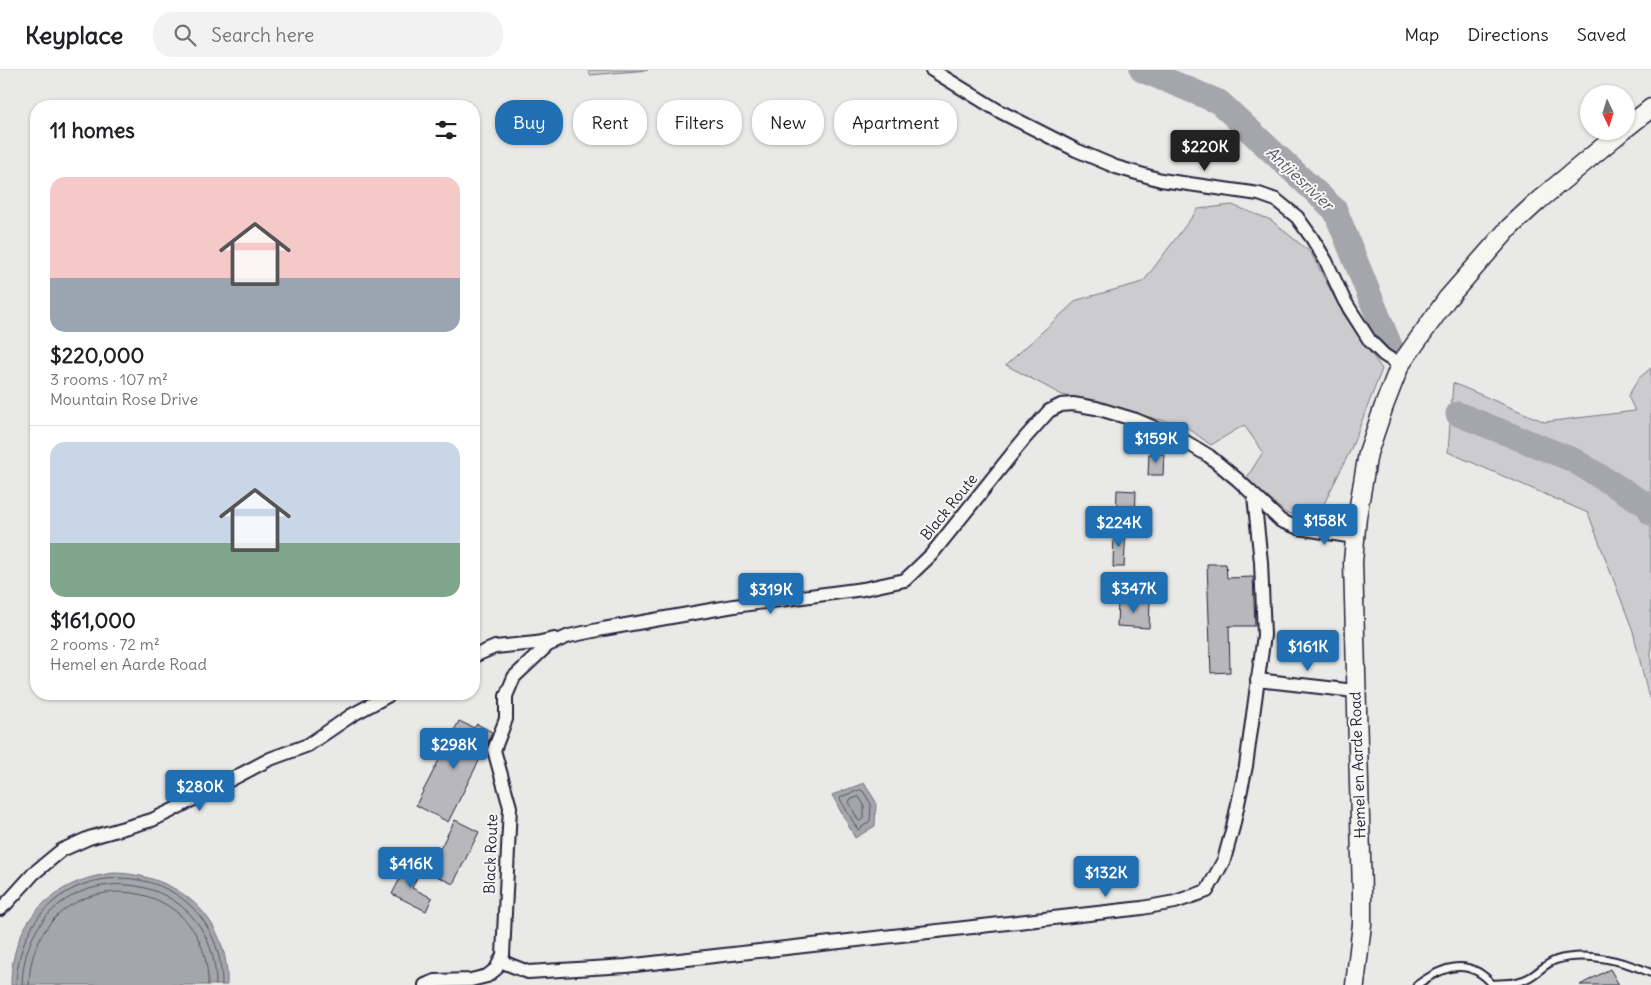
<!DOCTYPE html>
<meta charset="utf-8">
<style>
body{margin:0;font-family:Delius,sans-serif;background:#f2f2f2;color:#202124;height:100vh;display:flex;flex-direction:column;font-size:19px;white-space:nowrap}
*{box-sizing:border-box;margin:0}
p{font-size:16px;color:#757577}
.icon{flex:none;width:28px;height:28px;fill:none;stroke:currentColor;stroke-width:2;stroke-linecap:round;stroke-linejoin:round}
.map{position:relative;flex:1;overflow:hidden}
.panel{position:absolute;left:30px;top:30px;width:450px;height:600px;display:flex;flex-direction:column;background:#fff;border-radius:20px;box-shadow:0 1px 4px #0004}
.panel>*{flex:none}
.hud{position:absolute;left:495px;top:30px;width:475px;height:45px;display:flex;gap:10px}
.needle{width:32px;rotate:176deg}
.controls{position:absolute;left:1580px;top:15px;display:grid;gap:10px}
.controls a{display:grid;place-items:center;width:55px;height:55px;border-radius:50%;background:#fff;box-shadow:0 1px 4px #0004;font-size:25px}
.price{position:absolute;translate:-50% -42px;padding:0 11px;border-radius:5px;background:#1f6fb2;color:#fff;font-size:16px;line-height:32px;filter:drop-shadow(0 1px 2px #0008)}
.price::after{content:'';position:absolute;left:50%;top:30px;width:15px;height:11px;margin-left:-8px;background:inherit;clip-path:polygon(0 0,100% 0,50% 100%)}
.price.current{background:#222;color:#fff}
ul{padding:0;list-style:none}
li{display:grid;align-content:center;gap:10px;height:265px;padding:0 20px}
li+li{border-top:1px solid #e0e0e0}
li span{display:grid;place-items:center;height:155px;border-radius:15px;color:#555}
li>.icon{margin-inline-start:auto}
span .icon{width:90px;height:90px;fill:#fffc;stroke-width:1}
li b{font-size:21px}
h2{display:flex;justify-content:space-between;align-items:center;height:60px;padding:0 20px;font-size:21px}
.chip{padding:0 18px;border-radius:20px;background:#fff;box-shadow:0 1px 4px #0004;font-size:18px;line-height:45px}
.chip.current{background:#1f6fb2;color:#fff}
header{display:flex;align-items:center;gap:30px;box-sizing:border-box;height:70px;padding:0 25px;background:#fff;border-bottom:1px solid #e0e0e0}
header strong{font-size:24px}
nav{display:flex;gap:28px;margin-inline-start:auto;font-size:18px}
.search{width:350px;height:45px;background:#f2f2f2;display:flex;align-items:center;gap:12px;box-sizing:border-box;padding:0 18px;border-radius:20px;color:#757577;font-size:19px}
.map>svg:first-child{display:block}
.green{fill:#ccccce;stroke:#777784}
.water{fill:#a5a5ac;stroke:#71717f}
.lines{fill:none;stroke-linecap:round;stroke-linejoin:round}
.shore{stroke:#565668;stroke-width:1}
.river{stroke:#a5a5ac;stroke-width:25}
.building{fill:#b8b8bc;stroke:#22223b}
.service-casing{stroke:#22223b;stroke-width:10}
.minor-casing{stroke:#22223b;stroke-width:16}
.secondary-casing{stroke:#22223b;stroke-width:21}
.service{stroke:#f6f6f2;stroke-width:6}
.minor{stroke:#f6f6f2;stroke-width:12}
.secondary{stroke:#f6f6f2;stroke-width:18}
.labels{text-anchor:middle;stroke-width:4;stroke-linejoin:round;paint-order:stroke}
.street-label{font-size:15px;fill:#22223b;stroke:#f6f6f2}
.water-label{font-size:16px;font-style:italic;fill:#565668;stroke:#f6f6f2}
</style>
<header>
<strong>Keyplace</strong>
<div class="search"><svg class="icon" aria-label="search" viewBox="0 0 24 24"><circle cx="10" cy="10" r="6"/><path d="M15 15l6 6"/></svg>Search here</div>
<nav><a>Map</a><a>Directions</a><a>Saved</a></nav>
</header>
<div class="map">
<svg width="1651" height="915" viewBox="0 0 1651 915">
<rect width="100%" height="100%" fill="#e9e9e7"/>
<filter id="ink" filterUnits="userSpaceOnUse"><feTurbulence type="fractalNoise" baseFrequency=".02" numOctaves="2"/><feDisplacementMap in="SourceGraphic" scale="10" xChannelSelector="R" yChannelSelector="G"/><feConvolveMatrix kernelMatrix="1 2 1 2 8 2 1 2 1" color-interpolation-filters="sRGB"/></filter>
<g filter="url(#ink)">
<g class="green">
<path d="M 588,0 L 648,0 L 590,5 Z"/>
<path d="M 1232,135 L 1271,150 L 1311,183 L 1342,242 L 1382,299 L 1351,379 L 1316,450 L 1286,443 L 1246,409 L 1263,382 L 1244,355 L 1211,375 L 1185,356 L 1062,325 L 1006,295 L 1077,230 L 1143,212 L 1198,139 Z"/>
<path d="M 1651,298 L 1651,629 L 1648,625 L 1633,561 L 1588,443 L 1448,382 L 1453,313 L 1545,352 L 1635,341 L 1628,326 L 1639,308 Z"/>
</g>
<g class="water">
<path d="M 864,713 L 876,732 L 875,756 L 855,768 L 832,725 Z"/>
<path d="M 114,803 C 178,804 230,848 227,915 L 11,915 C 11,851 52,810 114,803 Z"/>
</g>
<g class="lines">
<g class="shore">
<path d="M 860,720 L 863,721 L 871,734 L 870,751 L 858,760 L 840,729 L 841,727 Z"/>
<path d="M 859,727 L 864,735 L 864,748 L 860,751 L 858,750 L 849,732 L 850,730 Z"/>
<path d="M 16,915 C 21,770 222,775 222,915"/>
<path d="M 22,915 C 25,778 217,784 216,915"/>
<path d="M 29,915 C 31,789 210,793 208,915"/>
</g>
<g class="river">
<path d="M 1142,0 L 1219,32 L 1335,140 L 1390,276"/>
<path d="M 1458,344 L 1573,390 L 1650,437 L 1651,443"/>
</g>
</g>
<g class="building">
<path d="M 1149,384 L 1164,384 L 1163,405 L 1148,405 Z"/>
<path d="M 1117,420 L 1136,421 L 1135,450 L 1116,450 Z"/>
<path d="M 1114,460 L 1126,460 L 1124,497 L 1113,497 Z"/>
<path d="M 1207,494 L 1226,494 L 1227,508 L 1253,507 L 1255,556 L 1229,556 L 1230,602 L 1211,603 Z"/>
<path d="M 1118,530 L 1150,531 L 1149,558 L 1117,556 Z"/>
<path d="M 459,651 L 474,658 L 477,654 L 492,662 L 487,675 L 448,752 L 416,735 Z"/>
<path d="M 455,750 L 479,762 L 453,814 L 428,802 Z"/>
<path d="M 407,795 L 420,801 L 412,818 L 432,828 L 426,841 L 392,824 Z"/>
<path d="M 1610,899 L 1619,915 L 1580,915 Z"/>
</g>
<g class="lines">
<g class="service-casing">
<path id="service" d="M 1417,915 C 1443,896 1469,887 1492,914 C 1505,913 1519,914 1530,907 C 1539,902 1546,893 1556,890 C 1586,881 1624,891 1651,903"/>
</g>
<g class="minor-casing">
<g id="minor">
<path d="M 932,0 L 999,41 L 1076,80 L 1116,97 L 1161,110 L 1259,124 L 1276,130 L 1297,147 L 1312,168 L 1326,191 L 1344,230 L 1370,271 L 1384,285 L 1400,295"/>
<path d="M 474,586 L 495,577 L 536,573 L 554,569"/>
<path d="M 1257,610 L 1355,621"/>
<path d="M 0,839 L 6,834 L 34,803 L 62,780 L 89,768 L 152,750 L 171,741 L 270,689 L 308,675 L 352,645 L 391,624"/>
<path d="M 500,891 L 528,902 L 626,896 L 1142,838 L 1175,832 L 1207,821 L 1224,790 L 1233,757 L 1246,696 L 1264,565 L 1261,492 L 1254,426"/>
<path d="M 425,915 L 435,911 L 471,910 L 487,906 L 496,899 L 503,885 L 510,737 L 494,680 L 506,649 L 506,626 L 514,607 L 548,575 L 569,566 L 603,559 L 734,536 L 863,519 L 905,510 L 931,485 L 1024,369 L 1049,341 L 1061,335 L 1073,334 L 1096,338 L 1136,350 L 1181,369 L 1209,386 L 1238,410 L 1281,451 L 1299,458 L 1354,467"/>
</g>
</g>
<g class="secondary-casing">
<g id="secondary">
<path d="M 1626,58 L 1651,38"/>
<path d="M 1355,915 L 1362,854 L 1362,823 L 1353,492 L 1357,447 L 1368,383 L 1384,336 L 1400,295 L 1447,229 L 1510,157 L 1538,131 L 1622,61"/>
</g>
</g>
<use href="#service" class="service"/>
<use href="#minor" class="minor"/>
<use href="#secondary" class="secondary"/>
</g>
</g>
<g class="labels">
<g class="street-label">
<text transform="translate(949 437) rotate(-51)" y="5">Black Route</text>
<text transform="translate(1358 695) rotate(-92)" y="5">Hemel en Aarde Road</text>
<text transform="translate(491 784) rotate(-88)" y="5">Black Route</text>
</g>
<g class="water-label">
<text transform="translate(1300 108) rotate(43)" y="6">Antjiesrivier</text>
</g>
</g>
</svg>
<div class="controls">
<a><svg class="needle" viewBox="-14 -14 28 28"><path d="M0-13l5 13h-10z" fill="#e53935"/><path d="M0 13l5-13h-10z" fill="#757577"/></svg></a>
</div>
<b class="price current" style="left:1205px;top:102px">$220K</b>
<b class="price" style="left:1156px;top:394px">$159K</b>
<b class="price" style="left:1325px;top:476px">$158K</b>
<b class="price" style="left:1119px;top:478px">$224K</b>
<b class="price" style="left:1134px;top:544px">$347K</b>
<b class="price" style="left:771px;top:545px">$319K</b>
<b class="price" style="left:1308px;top:602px">$161K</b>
<b class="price" style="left:454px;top:700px">$298K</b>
<b class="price" style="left:200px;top:742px">$280K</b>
<b class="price" style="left:411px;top:819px">$416K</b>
<b class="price" style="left:1106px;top:828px">$132K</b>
<div class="hud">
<a class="chip current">Buy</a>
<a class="chip">Rent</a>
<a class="chip">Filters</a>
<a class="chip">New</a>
<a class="chip">Apartment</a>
</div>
<section class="panel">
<h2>11 homes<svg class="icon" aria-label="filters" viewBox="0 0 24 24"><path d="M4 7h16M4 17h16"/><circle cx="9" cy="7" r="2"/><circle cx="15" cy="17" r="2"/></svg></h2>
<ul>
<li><span style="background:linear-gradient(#f6c9c9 65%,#9aa5b1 0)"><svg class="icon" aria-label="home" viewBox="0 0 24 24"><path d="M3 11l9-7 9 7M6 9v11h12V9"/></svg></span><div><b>$220,000</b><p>3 rooms · 107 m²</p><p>Mountain Rose Drive</p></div></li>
<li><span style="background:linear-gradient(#c9d6e8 65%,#7fa58c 0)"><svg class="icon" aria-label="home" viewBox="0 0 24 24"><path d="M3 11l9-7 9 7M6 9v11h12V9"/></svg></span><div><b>$161,000</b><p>2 rooms · 72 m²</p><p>Hemel en Aarde Road</p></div></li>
</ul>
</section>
</div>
